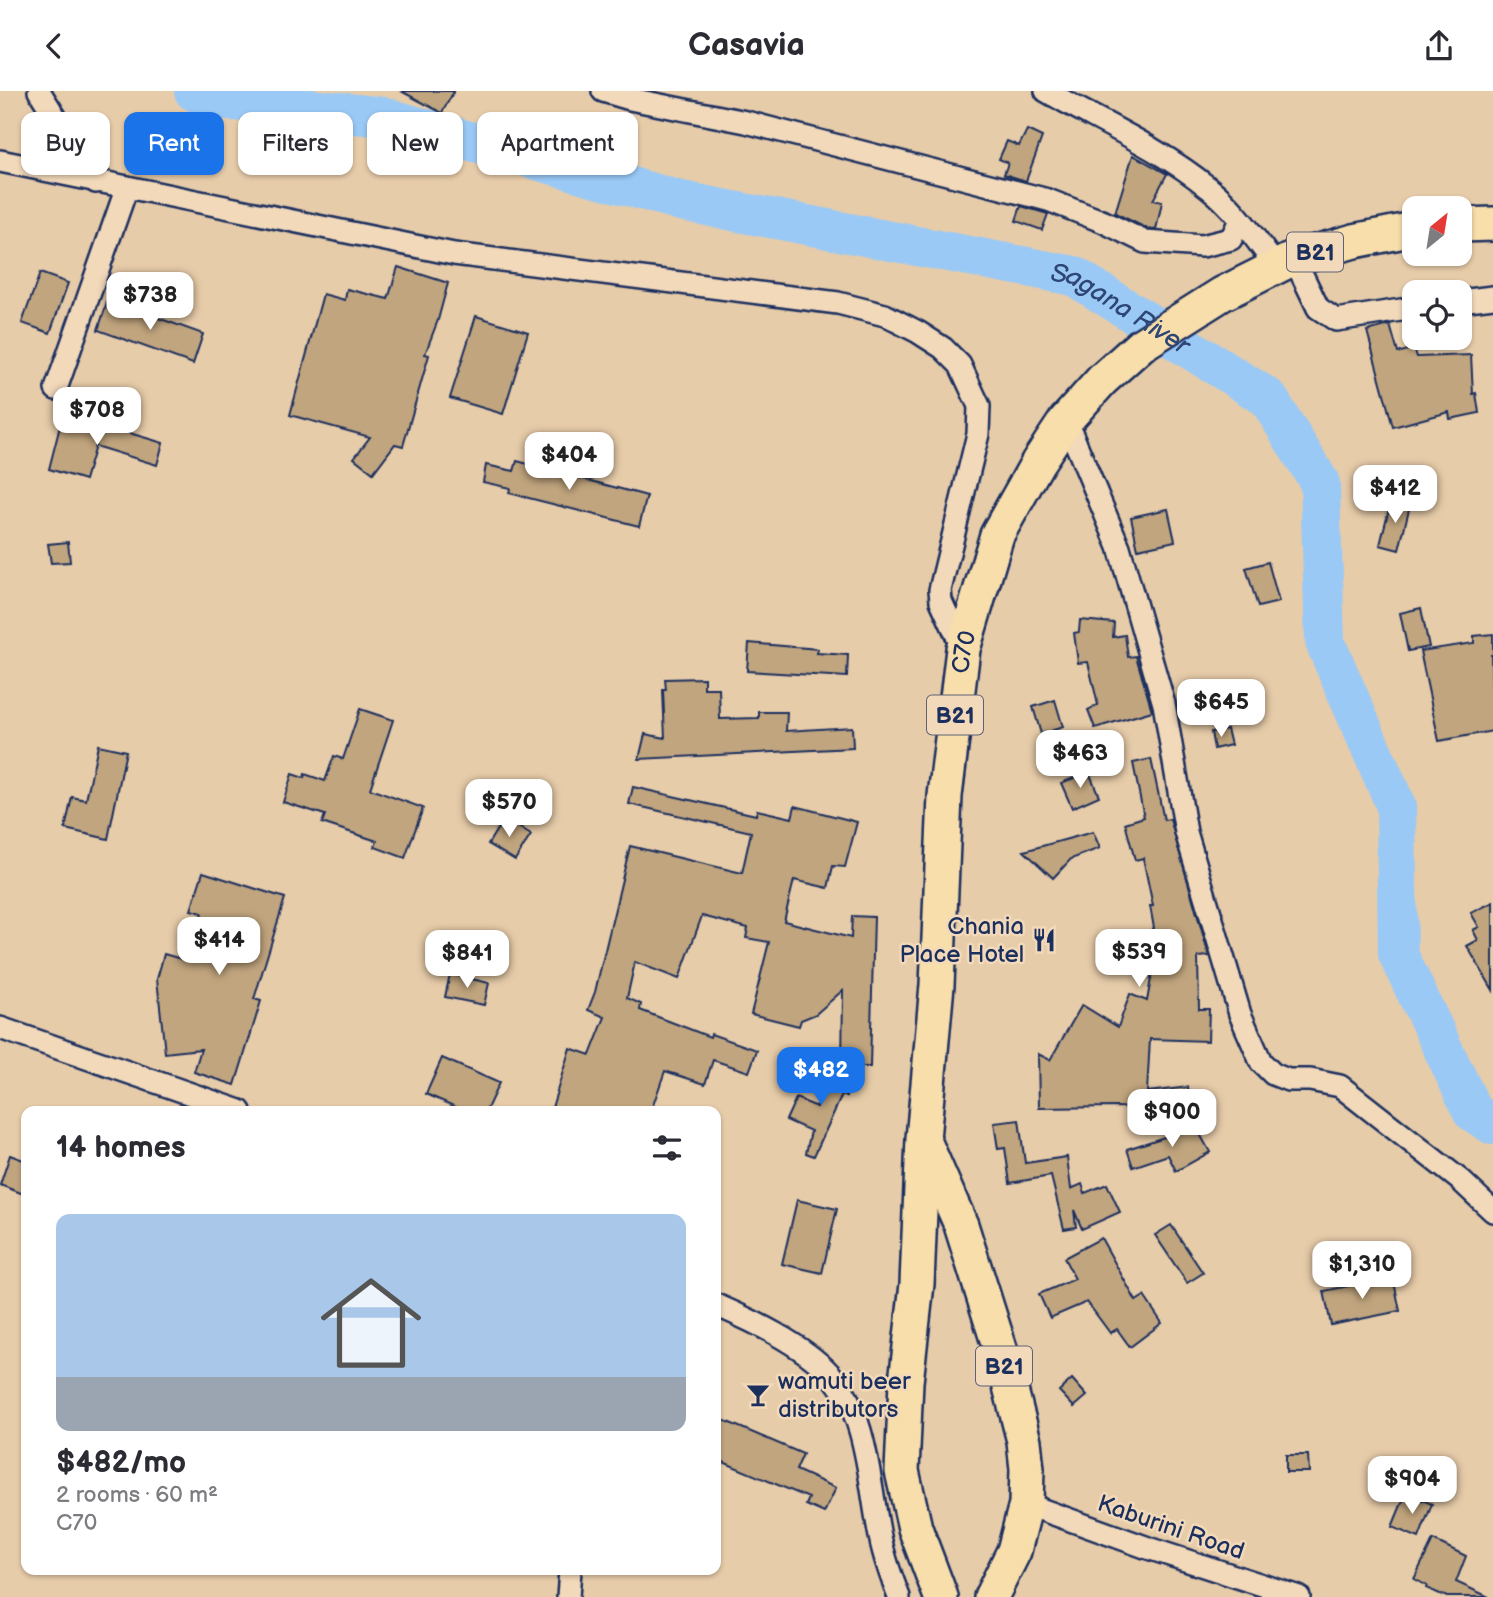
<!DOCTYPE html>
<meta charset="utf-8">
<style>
body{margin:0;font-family:"Balsamiq Sans",sans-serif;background:#f7f7f7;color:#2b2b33;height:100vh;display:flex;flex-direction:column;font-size:26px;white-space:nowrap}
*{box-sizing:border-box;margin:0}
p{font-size:23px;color:#7c7c81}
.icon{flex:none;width:38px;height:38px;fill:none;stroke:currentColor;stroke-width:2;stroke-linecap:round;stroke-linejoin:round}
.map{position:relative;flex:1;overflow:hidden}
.details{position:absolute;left:21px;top:1015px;width:700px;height:469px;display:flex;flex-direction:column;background:#fff;border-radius:14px;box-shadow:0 2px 5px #0004}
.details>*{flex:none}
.guide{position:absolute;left:21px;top:21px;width:700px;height:63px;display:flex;gap:14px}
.needle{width:46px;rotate:30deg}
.tools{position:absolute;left:1402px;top:105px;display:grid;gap:14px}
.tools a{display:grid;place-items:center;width:70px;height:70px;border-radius:14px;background:#fff;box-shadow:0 2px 5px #0004;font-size:35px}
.price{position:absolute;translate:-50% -60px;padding:0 16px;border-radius:14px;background:#fff;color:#222;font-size:23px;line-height:46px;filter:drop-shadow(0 2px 4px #0008)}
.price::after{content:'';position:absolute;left:50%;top:42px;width:21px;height:16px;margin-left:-10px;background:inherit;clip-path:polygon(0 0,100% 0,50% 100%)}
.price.selected{background:#1a73e8;color:#fff}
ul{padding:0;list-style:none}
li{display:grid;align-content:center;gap:14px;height:371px;padding:0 35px}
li+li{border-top:2px solid #e1e1e2}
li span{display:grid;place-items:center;height:217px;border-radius:14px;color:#555}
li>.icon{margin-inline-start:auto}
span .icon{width:126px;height:126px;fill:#fffc;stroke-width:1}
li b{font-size:30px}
h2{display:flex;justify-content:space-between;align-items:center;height:84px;padding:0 35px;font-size:30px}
.pill{padding:0 24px;border-radius:14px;background:#fff;box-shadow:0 2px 5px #0004;font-size:24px;line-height:63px}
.pill.selected{background:#1a73e8;color:#fff}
header{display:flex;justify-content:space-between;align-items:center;height:91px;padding:0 35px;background:#fff;font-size:32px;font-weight:600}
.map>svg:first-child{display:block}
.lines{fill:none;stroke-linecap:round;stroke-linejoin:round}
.river{stroke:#9ac9f6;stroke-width:40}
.building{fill:#c1a57e;stroke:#1b2f5e;stroke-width:2}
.minor-casing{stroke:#1b2f5e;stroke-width:26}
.trunk-casing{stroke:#1b2f5e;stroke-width:38}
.minor{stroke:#f2d9ba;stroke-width:21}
.trunk{stroke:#f8deab;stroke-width:33}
.labels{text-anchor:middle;stroke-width:5;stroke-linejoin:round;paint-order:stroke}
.shield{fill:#f2d9ba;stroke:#5c627a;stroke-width:2}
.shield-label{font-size:23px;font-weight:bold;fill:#1b2f5e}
.street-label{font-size:24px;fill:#1b2f5e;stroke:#f2d9ba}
.poi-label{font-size:24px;fill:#1b2f5e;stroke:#f2d9ba;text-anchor:end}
.water-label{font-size:26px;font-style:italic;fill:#2e4675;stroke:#f2d9ba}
</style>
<header><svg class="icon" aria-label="back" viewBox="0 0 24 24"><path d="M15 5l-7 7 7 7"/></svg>Casavia<svg class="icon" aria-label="share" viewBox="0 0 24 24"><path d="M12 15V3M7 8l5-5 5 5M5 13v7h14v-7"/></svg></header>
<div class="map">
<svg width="1493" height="1506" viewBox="0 0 1493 1506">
<rect width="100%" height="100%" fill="#e7cca9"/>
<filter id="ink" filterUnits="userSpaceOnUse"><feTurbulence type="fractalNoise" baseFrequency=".0143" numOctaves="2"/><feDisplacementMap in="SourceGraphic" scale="14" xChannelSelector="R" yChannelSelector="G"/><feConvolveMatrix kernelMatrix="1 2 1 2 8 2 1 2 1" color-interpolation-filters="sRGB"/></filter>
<g filter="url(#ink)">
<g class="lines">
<path class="river" id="s1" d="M 194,0 L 207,7 L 384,26 L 681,110 L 1074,185 L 1268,307 L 1320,392 L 1325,551 L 1396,715 L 1398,863 L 1473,1021 L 1493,1034"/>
</g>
<g class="building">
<path d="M 401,0 L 454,0 L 442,22 Z"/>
<path d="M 1027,39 L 1042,46 L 1026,90 L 1004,83 L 1008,72 L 999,68 L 1007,50 L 1019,55 Z"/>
<path d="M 1133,64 L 1167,83 L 1153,109 L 1162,111 L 1156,139 L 1148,138 L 1115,122 Z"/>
<path d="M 1021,115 L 1048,123 L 1042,139 L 1016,130 Z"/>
<path d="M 398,176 L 448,192 L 438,229 L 425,263 L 429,264 L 403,355 L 395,353 L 373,382 L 354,367 L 370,346 L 290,324 L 323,203 L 345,209 L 347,198 L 388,208 Z"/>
<path d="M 40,182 L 68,192 L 50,242 L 22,232 Z"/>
<path d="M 108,209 L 203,243 L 193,273 L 98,239 Z"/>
<path d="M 476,225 L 528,241 L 503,323 L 450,307 Z"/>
<path d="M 1390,234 L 1398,262 L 1414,257 L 1417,266 L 1471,264 L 1473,303 L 1476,302 L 1479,322 L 1450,328 L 1449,321 L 1393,336 L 1367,240 Z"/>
<path d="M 72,325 L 163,352 L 157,374 L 95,355 L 85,389 L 49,378 L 60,335 L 68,338 Z"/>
<path d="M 517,370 L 647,405 L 639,435 L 509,402 L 510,397 L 483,391 L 486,374 L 514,380 Z"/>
<path d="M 1391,409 L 1410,414 L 1399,459 L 1380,454 Z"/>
<path d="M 1168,418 L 1175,450 L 1138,458 L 1131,426 Z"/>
<path d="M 68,451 L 70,471 L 51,472 L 48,453 Z"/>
<path d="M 1268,471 L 1279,511 L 1258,516 L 1246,477 Z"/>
<path d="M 1421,517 L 1429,556 L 1408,560 L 1400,522 Z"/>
<path d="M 1080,529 L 1114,532 L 1113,546 L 1125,544 L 1128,566 L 1136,565 L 1152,620 L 1095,637 L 1088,619 L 1098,614 L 1088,571 L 1078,572 L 1074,542 L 1079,541 Z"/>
<path d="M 1493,543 L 1493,564 L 1491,564 L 1493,640 L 1439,650 L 1420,560 L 1474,552 L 1474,545 Z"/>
<path d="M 749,552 L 818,558 L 817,562 L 848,564 L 847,586 L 747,580 Z"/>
<path d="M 704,587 L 704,597 L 719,597 L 720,628 L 759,627 L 759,621 L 787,621 L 786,640 L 852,636 L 853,657 L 639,668 L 645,643 L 665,647 L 663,599 L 666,599 L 665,588 Z"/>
<path d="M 1055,609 L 1063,636 L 1041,643 L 1033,616 Z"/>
<path d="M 360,618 L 393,629 L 370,698 L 423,717 L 405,767 L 375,756 L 377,750 L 322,732 L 325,724 L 283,711 L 292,683 L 304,687 L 305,683 L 325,690 L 334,665 L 343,668 Z"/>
<path d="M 1227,638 L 1231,654 L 1214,658 L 1211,641 Z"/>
<path d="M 98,654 L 126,660 L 108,748 L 65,738 L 72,706 L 86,709 Z"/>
<path d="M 1151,668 L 1164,729 L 1170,728 L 1209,865 L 1198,866 L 1199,918 L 1209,918 L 1208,950 L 1150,948 L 1147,1001 L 1188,996 L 1190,1020 L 1117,1016 L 1039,1017 L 1038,963 L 1050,969 L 1082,914 L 1118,936 L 1130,903 L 1147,910 L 1154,871 L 1152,838 L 1154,837 L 1150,815 L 1153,815 L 1143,767 L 1135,769 L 1125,732 L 1144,726 L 1133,672 Z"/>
<path d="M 1089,681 L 1099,705 L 1072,717 L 1061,692 Z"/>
<path d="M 633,696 L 756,724 L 757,719 L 792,727 L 795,715 L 857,731 L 845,776 L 833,775 L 828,797 L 794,789 L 784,830 L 851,847 L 852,825 L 874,826 L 870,976 L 842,976 L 843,899 L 816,923 L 801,929 L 799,935 L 751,923 L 769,851 L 746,847 L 748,837 L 702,825 L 679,888 L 635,871 L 627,907 L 641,913 L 640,919 L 710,946 L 711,943 L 757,959 L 749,981 L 713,969 L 705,993 L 665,980 L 651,1020 L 551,1020 L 570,957 L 590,964 L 605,926 L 588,919 L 595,901 L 630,755 L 742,782 L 751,741 L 629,713 Z"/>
<path d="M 504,727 L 531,744 L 515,769 L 488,753 Z"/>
<path d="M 1093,741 L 1100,757 L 1071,768 L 1053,787 L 1024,760 Z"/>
<path d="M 203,781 L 285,807 L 254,908 L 261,910 L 235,994 L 194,981 L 201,958 L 165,962 L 157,888 L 164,863 L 188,870 L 202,822 L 191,819 Z"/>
<path d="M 1493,811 L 1493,899 L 1467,855 L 1478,849 L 1473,839 L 1479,836 L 1471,822 Z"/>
<path d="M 450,883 L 489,892 L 484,914 L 445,906 Z"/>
<path d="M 442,967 L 499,992 L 486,1020 L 465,1020 L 426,1003 Z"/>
<path d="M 831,976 L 853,982 L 847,1005 L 842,1004 L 814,1065 L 806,1062 L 811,1040 L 786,1029 L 796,1007 L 817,1016 L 824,985 L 828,986 Z"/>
<path d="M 1019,1029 L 1025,1072 L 1067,1066 L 1071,1098 L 1082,1093 L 1085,1102 L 1107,1093 L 1120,1121 L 1082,1138 L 1074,1119 L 1076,1136 L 1064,1138 L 1051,1085 L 1010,1092 L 1005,1057 L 998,1058 L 994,1032 Z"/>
<path d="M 1196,1036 L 1210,1061 L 1176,1080 L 1168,1064 L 1133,1076 L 1127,1058 Z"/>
<path d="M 10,1064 L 26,1070 L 26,1104 L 0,1094 Z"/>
<path d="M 797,1109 L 837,1118 L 822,1182 L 782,1173 Z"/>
<path d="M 1171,1134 L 1203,1182 L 1187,1192 L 1155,1144 Z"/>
<path d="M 1101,1147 L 1136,1210 L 1144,1205 L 1162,1232 L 1130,1256 L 1117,1238 L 1110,1242 L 1087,1211 L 1050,1227 L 1039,1203 L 1075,1188 L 1064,1167 Z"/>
<path d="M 1393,1186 L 1400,1220 L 1331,1234 L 1324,1200 Z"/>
<path d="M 1072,1288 L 1087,1305 L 1074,1316 L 1059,1300 Z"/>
<path d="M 716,1326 L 803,1363 L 796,1379 L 836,1397 L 824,1422 L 806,1414 L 809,1407 L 716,1368 Z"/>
<path d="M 1286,1364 L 1308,1364 L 1309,1381 L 1286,1381 Z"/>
<path d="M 1406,1402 L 1432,1413 L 1419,1447 L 1392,1436 Z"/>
<path d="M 1433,1449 L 1466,1465 L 1456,1491 L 1489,1506 L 1447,1506 L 1426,1497 L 1427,1495 L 1414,1488 Z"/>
</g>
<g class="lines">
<g class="minor-casing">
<g id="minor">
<path d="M 39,0 L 96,91"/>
<path d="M 603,0 L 630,8 L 746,31 L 1048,109 L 1104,131 L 1145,151 L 1202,155 L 1231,148 L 1240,129"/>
<path d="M 1046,0 C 1100,31 1160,57 1209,97 C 1236,118 1256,149 1276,175"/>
<path d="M 0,70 L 454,163 L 838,212 L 885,224 L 918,241 L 943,257 L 960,274 L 979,315 L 978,343 L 940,499 L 941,510 L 963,558"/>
<path d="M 1294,167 L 1318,217 L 1336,229 L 1414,217"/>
<path d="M 1460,210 L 1493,206"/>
<path d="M 56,298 L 127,96"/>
<path d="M 1066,329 L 1119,456 L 1164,613 L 1186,741 L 1240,923 L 1261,971 L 1273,983 L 1288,989 L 1310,989 L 1340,995 L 1460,1089 L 1493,1120"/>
<path d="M 0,937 L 240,1020"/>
<path d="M 716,1214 C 753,1230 802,1253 830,1283 C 869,1324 869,1397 881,1450 C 885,1469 892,1488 899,1506"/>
<path d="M 1026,1413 L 1148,1457 L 1299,1506"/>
<path d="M 568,1506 L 570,1479"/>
</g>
</g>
<g class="trunk-casing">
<g id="trunk">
<path d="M 1460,134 L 1493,133"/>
<path d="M 926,1054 L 961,1134 L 1002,1264 L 1024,1350 L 1027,1378 L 1026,1413 L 1014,1460 L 991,1506"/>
<path id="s2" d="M 941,1506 L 915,1437 L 902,1380 L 906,1291 L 917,1193 L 923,1048 L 937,894 L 945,705 L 963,558 L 997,444 L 1038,371 L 1066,329 L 1102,289 L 1141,254 L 1222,203 L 1294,167 L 1354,150 L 1414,138"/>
</g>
</g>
<use href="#minor" class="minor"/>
<use href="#trunk" class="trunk"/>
</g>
</g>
<defs>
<g id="restaurant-bare" transform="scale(1.89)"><path d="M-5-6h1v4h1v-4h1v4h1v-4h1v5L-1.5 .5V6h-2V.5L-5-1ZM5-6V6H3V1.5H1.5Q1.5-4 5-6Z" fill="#1b2f5e" stroke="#f2d9ba" stroke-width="2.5" paint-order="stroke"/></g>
<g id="bar-bare" transform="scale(1.89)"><path d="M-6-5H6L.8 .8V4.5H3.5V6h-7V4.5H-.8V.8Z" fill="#1b2f5e" stroke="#f2d9ba" stroke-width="2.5" paint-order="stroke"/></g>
</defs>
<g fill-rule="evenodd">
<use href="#restaurant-bare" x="1044" y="849"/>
<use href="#bar-bare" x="758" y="1304"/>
</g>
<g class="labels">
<g class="shield">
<rect x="1287" y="141.5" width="56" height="39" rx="5"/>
<rect x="927" y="604.5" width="56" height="39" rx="5"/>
<rect x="976" y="1255.5" width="56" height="39" rx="5"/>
</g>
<g class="shield-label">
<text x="1315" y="169">B21</text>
<text x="955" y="632">B21</text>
<text x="1004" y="1283">B21</text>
</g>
<g class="street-label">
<text dy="8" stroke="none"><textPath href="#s2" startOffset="954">C70</textPath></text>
<text transform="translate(1171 1436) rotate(19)" y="8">Kaburini Road</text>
</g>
<g class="poi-label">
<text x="1024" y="843">Chania<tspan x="1024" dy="28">Place Hotel</tspan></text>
<text x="778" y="1298" text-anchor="start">wamuti beer<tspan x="778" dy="28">distributors</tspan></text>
</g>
<g class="water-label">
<text dy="9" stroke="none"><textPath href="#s1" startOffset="957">Sagana River</textPath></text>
</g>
</g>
</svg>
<div class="tools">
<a><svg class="needle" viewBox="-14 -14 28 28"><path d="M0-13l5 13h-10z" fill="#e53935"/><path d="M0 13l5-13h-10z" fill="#7c7c81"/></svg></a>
<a><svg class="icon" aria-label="locate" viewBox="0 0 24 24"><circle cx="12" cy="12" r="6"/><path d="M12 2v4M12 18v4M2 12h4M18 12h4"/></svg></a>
</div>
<b class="price" style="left:150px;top:241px">$738</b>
<b class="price" style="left:97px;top:356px">$708</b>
<b class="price" style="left:569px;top:401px">$404</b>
<b class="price" style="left:1395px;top:434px">$412</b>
<b class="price" style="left:1221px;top:648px">$645</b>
<b class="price" style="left:1080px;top:699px">$463</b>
<b class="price" style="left:509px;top:748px">$570</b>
<b class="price" style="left:219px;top:886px">$414</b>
<b class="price" style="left:1139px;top:898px">$539</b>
<b class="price" style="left:467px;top:899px">$841</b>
<b class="price selected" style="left:821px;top:1016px">$482</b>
<b class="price" style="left:1172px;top:1058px">$900</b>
<b class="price" style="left:1362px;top:1210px">$1,310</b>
<b class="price" style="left:1412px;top:1425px">$904</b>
<div class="guide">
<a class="pill">Buy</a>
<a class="pill selected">Rent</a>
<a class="pill">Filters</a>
<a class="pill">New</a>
<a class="pill">Apartment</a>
</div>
<section class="details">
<h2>14 homes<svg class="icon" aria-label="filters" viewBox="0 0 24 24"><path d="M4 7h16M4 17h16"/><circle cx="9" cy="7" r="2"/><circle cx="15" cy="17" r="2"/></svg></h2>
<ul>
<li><span style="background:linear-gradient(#a9c7e8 75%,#9aa5b1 0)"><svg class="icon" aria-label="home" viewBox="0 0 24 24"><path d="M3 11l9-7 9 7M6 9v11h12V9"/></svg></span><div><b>$482/mo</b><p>2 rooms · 60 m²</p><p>C70</p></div></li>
</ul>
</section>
</div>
